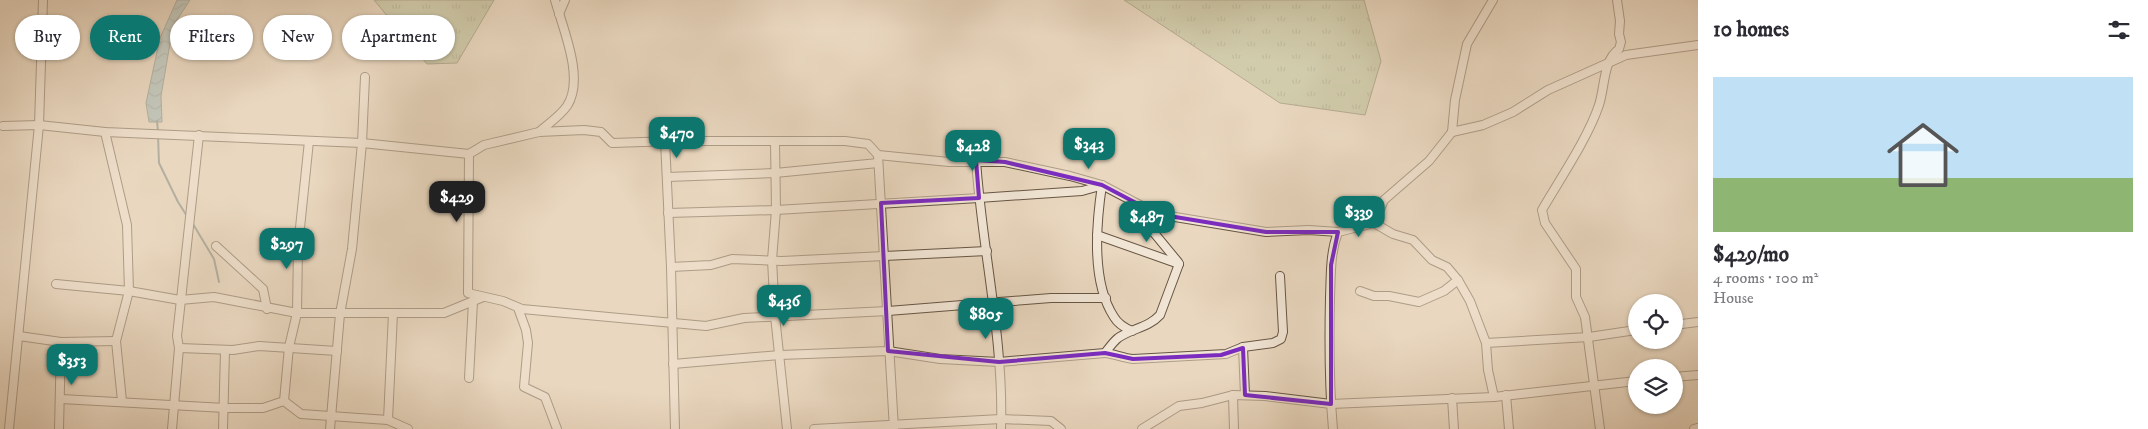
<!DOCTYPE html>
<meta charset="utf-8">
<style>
body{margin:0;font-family:"IM FELL DW Pica",serif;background:#f2f2f3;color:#2b2b33;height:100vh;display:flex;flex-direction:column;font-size:19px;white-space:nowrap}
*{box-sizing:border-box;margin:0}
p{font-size:16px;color:#7c7c81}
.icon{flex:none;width:28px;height:28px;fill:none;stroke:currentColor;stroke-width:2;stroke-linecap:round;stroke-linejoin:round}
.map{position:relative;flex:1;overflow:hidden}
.side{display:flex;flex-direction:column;background:#fff;width:450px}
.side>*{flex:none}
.hud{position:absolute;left:15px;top:15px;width:475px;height:45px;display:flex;gap:10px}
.tools{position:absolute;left:1628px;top:294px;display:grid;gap:10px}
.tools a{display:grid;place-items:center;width:55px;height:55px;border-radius:50%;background:#fff;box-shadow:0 1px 4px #0004;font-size:25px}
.price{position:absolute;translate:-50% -42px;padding:0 11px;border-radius:10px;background:#0f766e;color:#fff;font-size:16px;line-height:32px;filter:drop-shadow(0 1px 2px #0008)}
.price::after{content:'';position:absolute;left:50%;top:30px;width:15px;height:11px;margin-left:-8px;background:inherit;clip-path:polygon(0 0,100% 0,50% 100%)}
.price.current{background:#222;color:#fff}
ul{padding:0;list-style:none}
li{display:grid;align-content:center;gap:10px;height:265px;padding:0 15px}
li span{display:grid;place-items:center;height:155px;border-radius:0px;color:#555}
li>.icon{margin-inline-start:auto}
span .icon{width:90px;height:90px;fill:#fffc;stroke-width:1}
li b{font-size:21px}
h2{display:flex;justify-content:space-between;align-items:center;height:60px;padding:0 15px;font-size:21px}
.chip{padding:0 18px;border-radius:22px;background:#fff;box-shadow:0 1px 4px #0004;font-size:18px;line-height:45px}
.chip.current{background:#0f766e;color:#fff}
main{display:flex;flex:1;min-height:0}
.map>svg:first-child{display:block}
.grass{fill:url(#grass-tufts);stroke:#787558}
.water{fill:url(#water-waves);stroke:#74807a}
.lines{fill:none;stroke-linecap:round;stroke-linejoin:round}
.stream{stroke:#74807a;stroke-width:2}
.minor-casing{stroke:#675644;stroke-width:10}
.minor{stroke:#f1e5d5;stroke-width:8}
.marked{fill:none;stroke:#7b2cbf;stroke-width:4;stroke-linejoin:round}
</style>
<main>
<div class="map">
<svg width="1698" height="429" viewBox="0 0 1698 429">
<defs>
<pattern id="grass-tufts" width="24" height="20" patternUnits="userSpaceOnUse" patternTransform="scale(1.25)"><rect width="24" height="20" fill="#b4bf94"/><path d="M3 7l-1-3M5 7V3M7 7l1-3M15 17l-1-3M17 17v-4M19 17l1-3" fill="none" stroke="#949b78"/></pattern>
<pattern id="water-waves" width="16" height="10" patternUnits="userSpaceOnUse" patternTransform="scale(1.25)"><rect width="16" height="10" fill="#9ab8ba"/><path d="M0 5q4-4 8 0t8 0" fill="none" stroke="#7f9696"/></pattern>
</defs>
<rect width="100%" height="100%" fill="#e9d7bf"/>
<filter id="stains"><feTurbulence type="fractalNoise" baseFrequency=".004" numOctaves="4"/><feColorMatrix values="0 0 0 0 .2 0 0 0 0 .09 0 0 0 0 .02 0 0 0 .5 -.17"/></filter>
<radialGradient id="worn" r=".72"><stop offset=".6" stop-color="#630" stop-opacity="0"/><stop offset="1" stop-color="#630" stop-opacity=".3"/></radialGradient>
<g class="grass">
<path d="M 374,0 L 494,0 L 457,63 L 427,64 Z"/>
<path d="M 1124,0 L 1364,0 L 1381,61 L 1365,115 L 1280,103 Z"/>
</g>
<path class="water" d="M 177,0 L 190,0 L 173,26 L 161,96 L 162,122 L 149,122 L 146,103 L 160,38 Z"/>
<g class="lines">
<g class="stream">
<path d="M 157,121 L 158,131"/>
<path d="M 158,136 L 159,163 L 178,202 L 187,216"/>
<path d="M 193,224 L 214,259 L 219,282"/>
</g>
<g class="minor-casing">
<g id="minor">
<path d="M 559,14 L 565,0"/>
<path d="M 3,126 L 39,125 L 105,132 L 362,143 L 469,154 L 484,145 L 539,132 L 584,130 L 601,132 L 612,143 L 674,141 L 845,141 L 868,144 L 878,155 L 894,429"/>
<path d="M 105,132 L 127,225 L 129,291 L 116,341 L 122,401"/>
<path d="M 539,132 C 548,124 560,116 567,106 C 585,79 563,29 555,0"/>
<path d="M 1452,132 L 1483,125 L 1513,112 L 1548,90 L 1626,55 L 1698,45"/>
<path d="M 665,141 L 671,267 L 675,429"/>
<path d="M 775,141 L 776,210 L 772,260 L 775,316 L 787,429"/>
<path d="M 469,154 L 468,293 L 503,301 L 522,309 L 706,326 L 744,318 L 888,311 L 1051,298 L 1106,298"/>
<path d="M 878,155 L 949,162 L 1005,162 L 1070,176 L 1102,185 L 1157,214 L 1266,232 L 1309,230 L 1338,232 L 1374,223 L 1393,234 L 1413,240 L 1432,260 L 1447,267 L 1458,280 L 1470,301 L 1486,343 L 1488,370 L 1494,397"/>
<path d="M 976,160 C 982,250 1004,338 1001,429"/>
<path d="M 667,177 L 775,173 L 878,163"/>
<path d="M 1102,185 C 1096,225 1091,282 1114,317 C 1118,324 1125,328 1132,331"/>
<path d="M 668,213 L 776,210 L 979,198 L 1082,191 L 1100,186"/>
<path d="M 1157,214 L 1150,228 L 1178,262"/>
<path d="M 1374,223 L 1384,200 L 1429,161 L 1452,132 L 1455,100 L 1467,44 L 1493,0"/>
<path d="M 1097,235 L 1179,264"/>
<path d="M 216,246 L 263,289 L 267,309"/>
<path d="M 671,267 L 711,265 L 732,259 L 782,261 L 987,251"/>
<path d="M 56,284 L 129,291 L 180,300 L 214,297 L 297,313 L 444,313 L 483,297"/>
<path d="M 1360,291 L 1374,296 L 1389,296 L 1419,302 L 1444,291 L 1458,280"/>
<path d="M 518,308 L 526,330 L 528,343 L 524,387 L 545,397 L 557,429"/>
<path d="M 1674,325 L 1698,322"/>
<path d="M 19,336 L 61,342 L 116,341"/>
<path d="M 1486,343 L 1589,337 L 1636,330"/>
<path d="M 1243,347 L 1245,395"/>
<path d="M 179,348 L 233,350 L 259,346 L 337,351"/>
<path d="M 1105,353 C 1115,354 1123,358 1133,359 L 1226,354 L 1243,347 L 1273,343 L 1281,339 L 1283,332 L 1280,276"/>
<path d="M 673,364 L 780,355 L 888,351 L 940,359 L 999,362 L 1105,353 C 1109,348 1113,342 1118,338 C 1132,328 1148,328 1160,315 L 1179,264"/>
<path d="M 1674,377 L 1698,375"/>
<path d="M 469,378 L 473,301"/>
<path d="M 1233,395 L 1234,429"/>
<path d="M 1506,395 L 1509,429"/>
<path d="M 1452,398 L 1454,429"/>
<path d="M 61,399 L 225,408 L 263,408 L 284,401 L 301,414 L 388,420 L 408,429"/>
<path d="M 284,401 L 289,347 L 297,313 L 298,247 L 309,141"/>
<path d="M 388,420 L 393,313"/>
<path d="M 9,429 L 39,125 L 43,0"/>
<path d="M 59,429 L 61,342"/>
<path d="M 172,429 L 179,348 L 177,336 L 199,135"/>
<path d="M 223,429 L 225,350"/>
<path d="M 330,429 L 340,314 L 352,249 L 362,143 L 365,77"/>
<path d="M 814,429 L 1001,419 L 1051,421 L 1061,429"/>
<path d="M 1142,429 L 1179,406 L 1202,403 L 1233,395 L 1265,396 L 1331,404 L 1494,397 L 1636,381"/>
<path d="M 1333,429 C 1329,385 1329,341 1330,297 C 1331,274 1330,253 1338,232"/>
<path d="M 1600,429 L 1585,317 L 1576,297 L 1576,269 L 1545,223 L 1542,210 C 1560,179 1588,138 1599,105 C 1605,87 1603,60 1619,49 L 1621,42 L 1619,34 L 1620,21 L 1617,0"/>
<path d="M 1694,429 L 1698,428"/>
</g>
</g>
<use href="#minor" class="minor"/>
</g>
<path d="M0 0H1698V429H0ZM 976,160 L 1005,162 L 1102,185 L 1157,214 L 1266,232 L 1338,232 L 1331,265 L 1331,404 L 1245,395 L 1243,348 L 1221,355 L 1133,359 L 1105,353 L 999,362 L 888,351 L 881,203 L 979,198 Z" fill="#e9d7bf" fill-opacity=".55" fill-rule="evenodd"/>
<path class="marked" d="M 976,160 L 1005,162 L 1102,185 L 1157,214 L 1266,232 L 1338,232 L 1331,265 L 1331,404 L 1245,395 L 1243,348 L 1221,355 L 1133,359 L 1105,353 L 999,362 L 888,351 L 881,203 L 979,198 Z"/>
<rect width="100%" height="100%" filter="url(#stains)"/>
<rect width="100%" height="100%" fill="url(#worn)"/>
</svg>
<div class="tools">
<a><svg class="icon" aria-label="locate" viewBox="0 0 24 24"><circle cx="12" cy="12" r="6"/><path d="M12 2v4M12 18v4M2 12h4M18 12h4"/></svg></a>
<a><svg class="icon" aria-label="layers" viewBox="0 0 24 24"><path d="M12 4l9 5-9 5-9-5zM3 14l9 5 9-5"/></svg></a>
</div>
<b class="price" style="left:677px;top:159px">$470</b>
<b class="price" style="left:1089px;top:170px">$343</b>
<b class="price" style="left:973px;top:172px">$428</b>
<b class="price current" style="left:457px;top:223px">$429</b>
<b class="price" style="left:1359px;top:238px">$339</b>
<b class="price" style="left:1147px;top:243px">$487</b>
<b class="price" style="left:287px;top:270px">$297</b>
<b class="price" style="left:784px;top:327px">$436</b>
<b class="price" style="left:986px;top:340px">$805</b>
<b class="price" style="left:72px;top:386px">$353</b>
<div class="hud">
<a class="chip">Buy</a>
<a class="chip current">Rent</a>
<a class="chip">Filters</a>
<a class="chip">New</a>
<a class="chip">Apartment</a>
</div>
</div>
<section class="side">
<h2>10 homes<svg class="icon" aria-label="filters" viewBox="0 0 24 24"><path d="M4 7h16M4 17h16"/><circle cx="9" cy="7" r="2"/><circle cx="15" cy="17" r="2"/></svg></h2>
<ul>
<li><span style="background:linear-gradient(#bfe0f5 65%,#8fb573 0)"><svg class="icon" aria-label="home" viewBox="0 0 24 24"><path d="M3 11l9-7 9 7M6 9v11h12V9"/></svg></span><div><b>$429/mo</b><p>4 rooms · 100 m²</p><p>House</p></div></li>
</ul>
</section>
</main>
